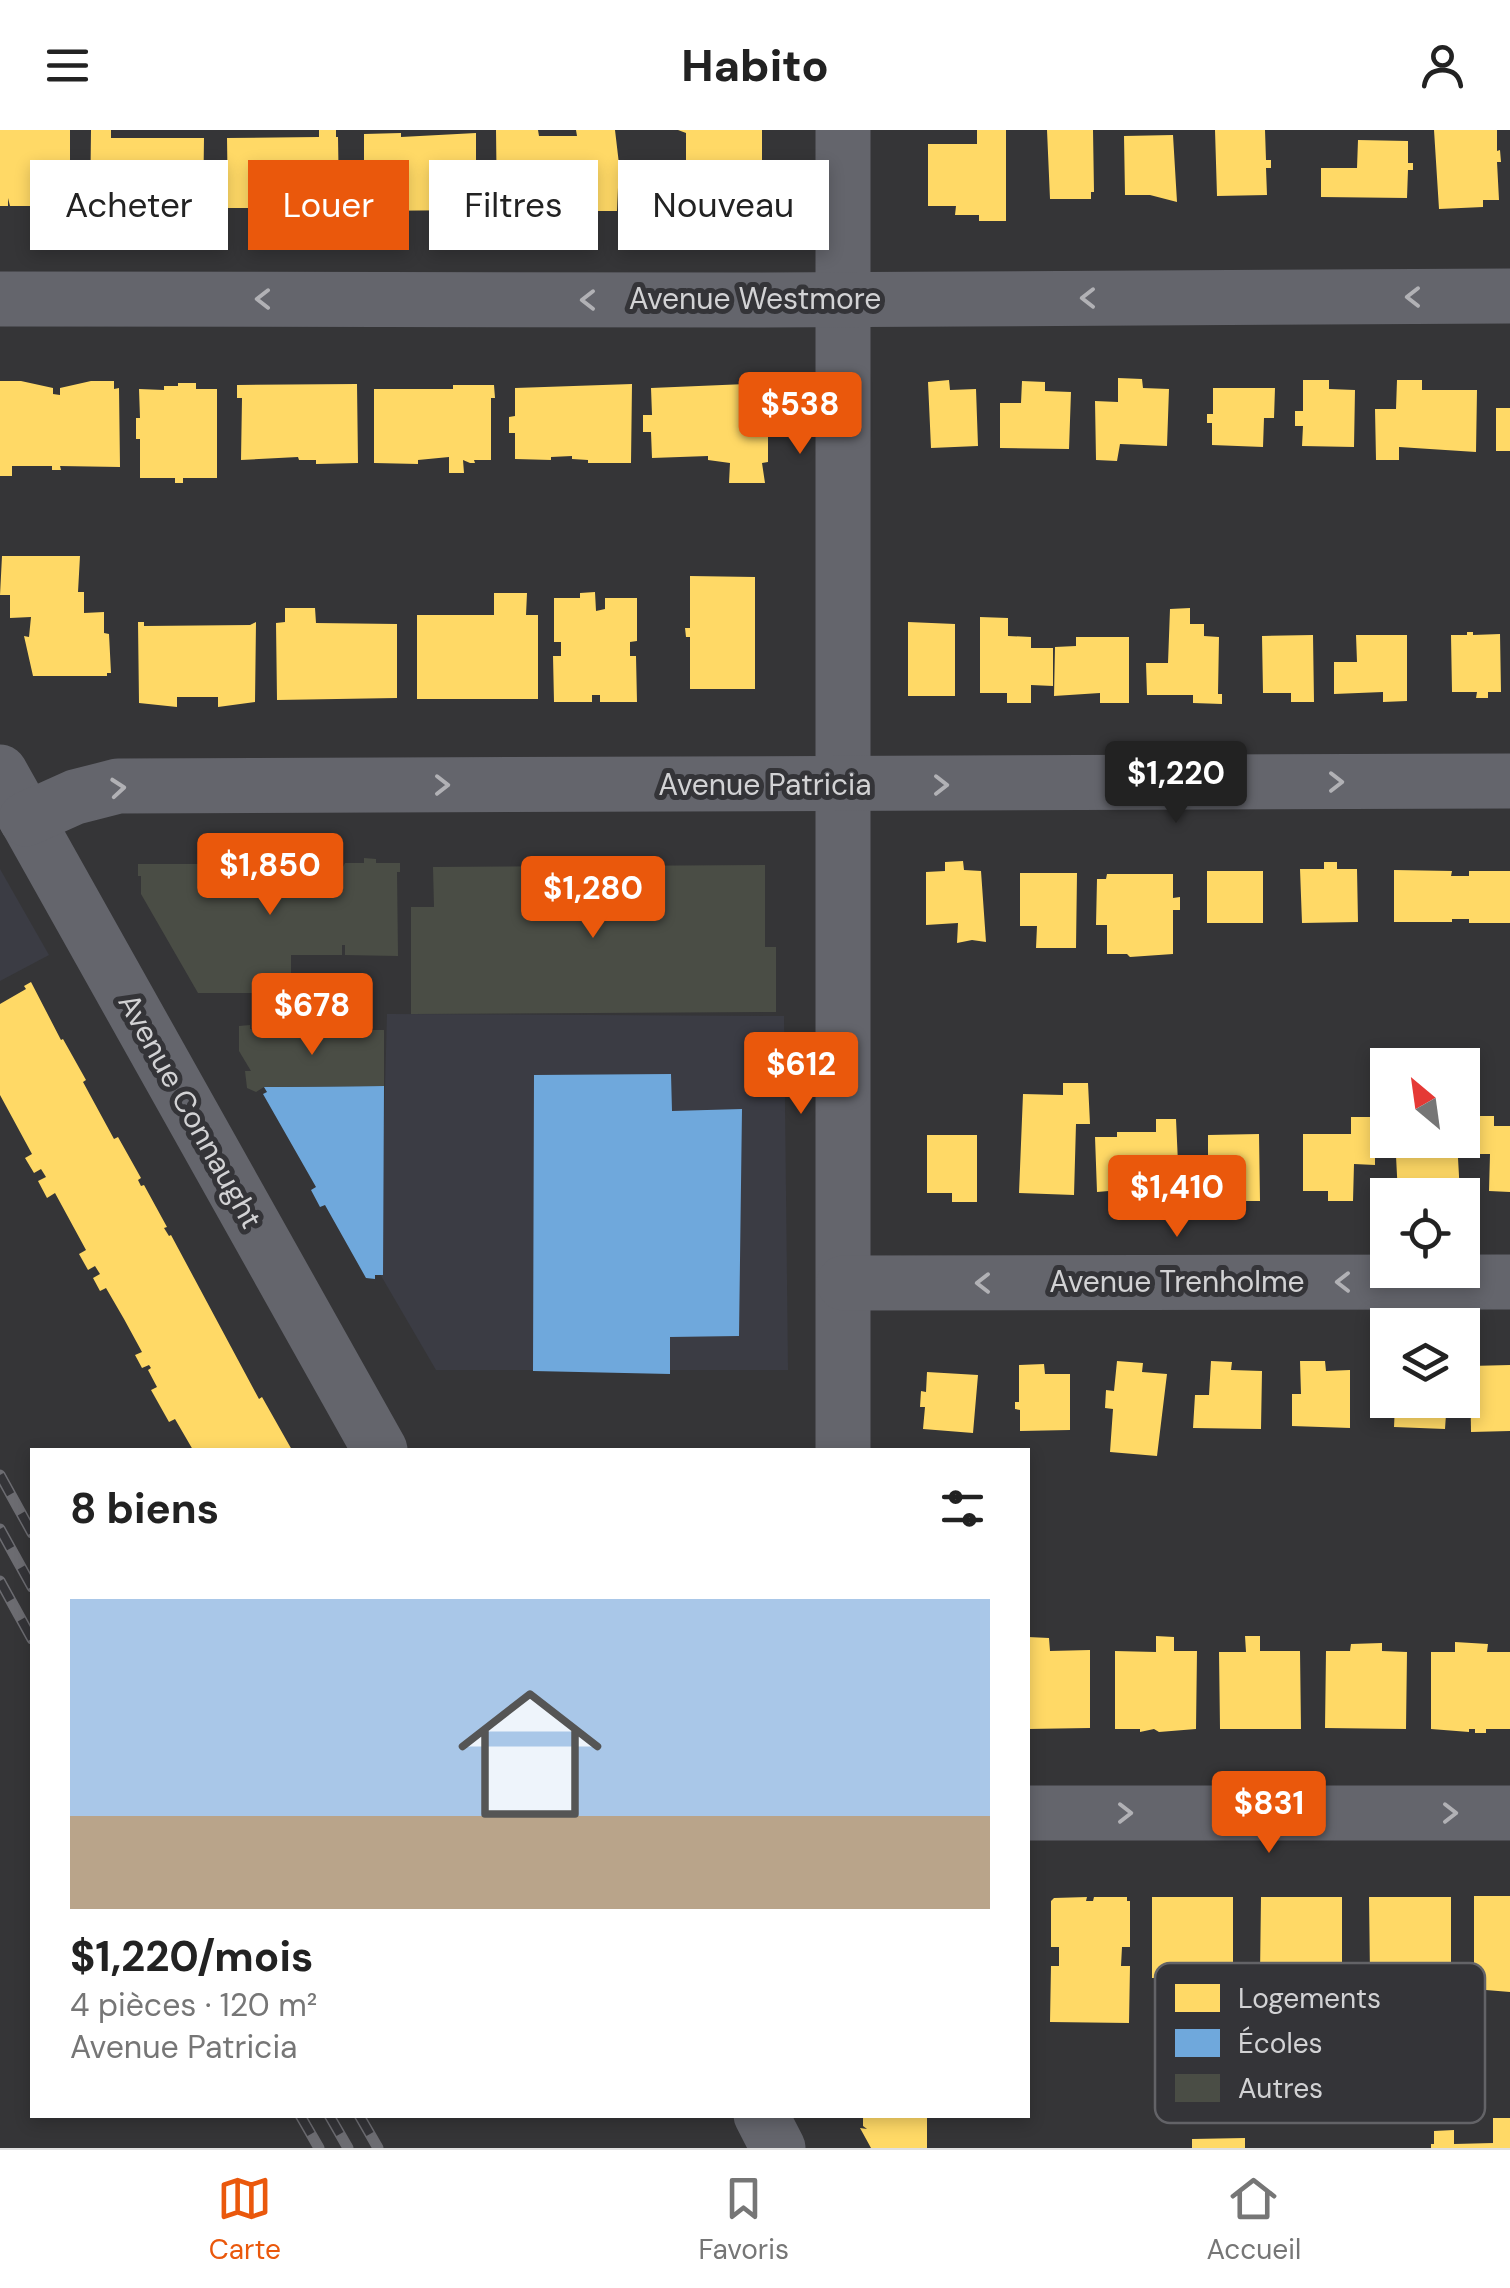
<!DOCTYPE html>
<html lang="fr">
<meta charset="utf-8">
<style>
body{margin:0;font-family:"DM Sans",sans-serif;background:#f6f6f6;color:#222;height:100vh;display:flex;flex-direction:column;font-size:38px;white-space:nowrap}
*{box-sizing:border-box;margin:0}
p{font-size:32px;color:#767676}
.icon{flex:none;width:55px;height:55px;fill:none;stroke:currentColor;stroke-width:2;stroke-linecap:round;stroke-linejoin:round}
.map{position:relative;flex:1;overflow:hidden}
.drawer{position:absolute;left:30px;top:1318px;width:1000px;height:670px;display:flex;flex-direction:column;background:#fff;border-radius:0px;box-shadow:0 5px 15px #0003}
.drawer>*{flex:none}
.hud{position:absolute;left:30px;top:30px;width:1000px;height:90px;display:flex;gap:20px}
.needle{width:65px;rotate:331deg}
.buttons{position:absolute;left:1370px;top:918px;display:grid;gap:20px}
.buttons a{display:grid;place-items:center;width:110px;height:110px;border-radius:0px;background:#fff;box-shadow:0 5px 15px #0003;font-size:50px}
.price{position:absolute;translate:-50% -85px;padding:0 22px;border-radius:10px;background:#ea580c;color:#fff;font-size:32px;line-height:65px;filter:drop-shadow(0 2px 5px #0008)}
.price::after{content:'';position:absolute;left:50%;top:60px;width:30px;height:22px;margin-left:-15px;background:inherit;clip-path:polygon(0 0,100% 0,50% 100%)}
.price.selected{background:#222;color:#fff}
ul{padding:0;list-style:none}
li{display:grid;align-content:center;gap:20px;height:530px;padding:0 40px}
li span{display:grid;place-items:center;height:310px;border-radius:0px;color:#555}
li>.icon{margin-inline-start:auto}
span .icon{width:180px;height:180px;fill:#fffc;stroke-width:1}
li b{font-size:42px}
h2{display:flex;justify-content:space-between;align-items:center;height:120px;padding:0 40px;font-size:42px}
.pill{padding:0 35px;border-radius:0px;background:#fff;box-shadow:0 5px 15px #0003;font-size:35px;line-height:90px}
.pill.selected{background:#ea580c;color:#fff}
header{display:flex;justify-content:space-between;align-items:center;height:130px;padding:0 40px;background:#fff;font-size:45px;font-weight:800}
.tabs{display:flex;justify-content:space-around;align-items:center;height:140px;border-top:2px solid #e0e0e0;background:#fff;font-size:28px;color:#767676}
.tabs a{display:grid;justify-items:center;gap:5px}
.tabs .selected{color:#ea580c}
.map>svg:first-child{display:block}
.built{fill:#3b3c44}
.homes{fill:#ffd966}
.schools{fill:#6fa8dc}
.building{fill:#4a4d45}
.lines{fill:none;stroke-linecap:round;stroke-linejoin:round}
.minor{stroke:#64656c;stroke-width:55}
.rail-casing{stroke:#6c6c71;stroke-width:11}
.rail{stroke:#343438;stroke-width:8;stroke-dasharray:22;stroke-linecap:butt}
.oneway{stroke:#b1b1b5}
.labels{text-anchor:middle;stroke-width:10;stroke-linejoin:round;paint-order:stroke}
.street-label{font-size:30px;fill:#d2d2d4;stroke:#343438}
.key{fill:#343438;stroke:#636367;stroke-width:2.5}
.key-label{font-size:28px;fill:#d2d2d4}
</style>
<header><svg class="icon" aria-label="menu" viewBox="0 0 24 24"><path d="M4 6h16M4 12h16M4 18h16"/></svg>Habito<svg class="icon" aria-label="person" viewBox="0 0 24 24"><circle cx="12" cy="8" r="4"/><path d="M4 21q1-7 8-7t8 7"/></svg></header>
<div class="map">
<svg width="1510" height="2018" viewBox="0 0 1510 2018">
<rect width="100%" height="100%" fill="#353537"/>
<g class="built">
<path d="M 0,739 L 49,825 L 0,851 Z"/>
<path d="M 387,884 L 784,886 L 788,1240 L 436,1240 L 380,1144 Z"/>
</g>
<g class="homes">
<path d="M 0,0 L 70,0 L 70,83 L 33,83 L 33,76 L 10,76 L 8,68 L 8,76 L 0,76 Z"/>
<path d="M 91,0 L 111,0 L 111,8 L 204,8 L 203,82 L 168,86 L 168,83 L 126,82 L 126,85 L 90,82 Z"/>
<path d="M 319,0 L 336,0 L 336,7 L 338,7 L 339,68 L 342,67 L 343,78 L 325,78 L 324,86 L 303,87 L 304,82 L 252,82 L 252,78 L 228,78 L 227,8 L 319,7 Z"/>
<path d="M 496,0 L 538,0 L 539,6 L 577,6 L 576,0 L 615,0 L 619,34 L 617,81 L 497,81 Z"/>
<path d="M 678,0 L 762,0 L 762,98 L 686,98 L 686,41 L 682,40 L 682,32 L 686,32 L 686,3 Z"/>
<path d="M 977,0 L 1006,0 L 1006,91 L 979,91 L 979,85 L 955,85 L 956,76 L 928,76 L 928,14 L 977,14 Z"/>
<path d="M 1047,0 L 1093,0 L 1094,62 L 1091,62 L 1091,69 L 1050,69 Z"/>
<path d="M 1215,0 L 1265,0 L 1266,30 L 1271,30 L 1271,38 L 1266,38 L 1267,65 L 1217,66 Z"/>
<path d="M 1434,0 L 1497,0 L 1497,21 L 1500,20 L 1501,32 L 1497,32 L 1499,70 L 1483,70 L 1483,77 L 1439,79 Z"/>
<path d="M 401,3 L 401,7 L 476,3 L 476,80 L 364,81 L 364,4 Z"/>
<path d="M 1173,5 L 1177,72 L 1150,65 L 1125,65 L 1124,6 Z"/>
<path d="M 1358,10 L 1408,11 L 1408,33 L 1413,33 L 1413,40 L 1408,40 L 1407,68 L 1321,67 L 1321,38 L 1357,38 Z"/>
<path d="M 1118,248 L 1142,249 L 1143,258 L 1169,259 L 1167,316 L 1120,314 L 1117,331 L 1096,330 L 1095,271 L 1118,272 Z"/>
<path d="M 949,250 L 950,260 L 976,259 L 978,316 L 931,318 L 928,252 Z"/>
<path d="M 1303,250 L 1329,250 L 1329,259 L 1355,260 L 1354,317 L 1302,316 L 1303,296 L 1295,296 L 1295,281 L 1303,281 Z"/>
<path d="M 1397,250 L 1422,250 L 1422,260 L 1477,260 L 1476,322 L 1399,317 L 1399,330 L 1376,330 L 1375,279 L 1396,279 Z"/>
<path d="M 0,251 L 21,251 L 53,258 L 53,264 L 60,265 L 60,258 L 91,251 L 114,251 L 114,259 L 119,258 L 120,337 L 60,336 L 61,340 L 52,340 L 52,336 L 12,336 L 12,346 L 0,346 Z"/>
<path d="M 1022,251 L 1045,252 L 1045,261 L 1071,262 L 1069,319 L 1000,318 L 1000,273 L 1021,273 Z"/>
<path d="M 178,253 L 196,253 L 196,259 L 217,259 L 217,348 L 183,348 L 183,353 L 175,353 L 175,348 L 140,348 L 140,309 L 136,309 L 136,288 L 140,288 L 139,259 L 164,260 L 164,256 L 178,256 Z"/>
<path d="M 768,253 L 768,332 L 762,333 L 765,353 L 729,353 L 730,333 L 708,330 L 708,326 L 652,328 L 651,302 L 643,302 L 643,285 L 652,285 L 651,258 Z"/>
<path d="M 357,254 L 358,333 L 316,334 L 316,330 L 299,330 L 298,327 L 241,330 L 242,268 L 237,268 L 237,255 Z"/>
<path d="M 632,254 L 631,333 L 588,333 L 588,330 L 572,329 L 572,326 L 551,327 L 551,330 L 515,329 L 515,303 L 509,303 L 509,287 L 515,286 L 515,258 Z"/>
<path d="M 453,255 L 494,255 L 495,268 L 491,268 L 491,330 L 474,330 L 475,333 L 470,333 L 463,330 L 464,343 L 449,343 L 449,327 L 418,330 L 418,334 L 374,333 L 374,259 L 453,259 Z"/>
<path d="M 1213,258 L 1275,258 L 1274,288 L 1264,288 L 1263,317 L 1212,315 L 1212,293 L 1207,293 L 1207,284 L 1213,284 Z"/>
<rect x="1496" y="278" width="14" height="43"/>
<path d="M 2,426 L 80,426 L 78,462 L 84,462 L 84,483 L 104,482 L 104,503 L 109,504 L 111,543 L 107,543 L 107,546 L 33,546 L 24,506 L 29,507 L 31,487 L 10,488 L 10,465 L 0,465 Z"/>
<path d="M 690,446 L 755,447 L 755,559 L 690,559 L 690,507 L 686,507 L 685,498 L 690,498 Z"/>
<path d="M 595,462 L 596,481 L 605,479 L 605,468 L 637,468 L 637,511 L 630,512 L 630,526 L 636,526 L 637,572 L 600,572 L 600,565 L 592,565 L 592,572 L 554,572 L 553,526 L 561,526 L 561,512 L 554,512 L 554,468 L 580,468 L 580,463 Z"/>
<path d="M 494,463 L 527,463 L 526,485 L 538,485 L 538,569 L 417,569 L 417,485 L 494,485 Z"/>
<path d="M 285,478 L 315,478 L 316,493 L 397,494 L 397,568 L 277,570 L 276,493 L 285,492 Z"/>
<path d="M 1190,478 L 1190,494 L 1204,494 L 1204,506 L 1219,507 L 1218,564 L 1222,564 L 1222,574 L 1193,573 L 1193,565 L 1147,565 L 1146,533 L 1168,533 L 1170,479 Z"/>
<path d="M 980,487 L 1008,488 L 1008,506 L 1031,507 L 1031,518 L 1053,518 L 1053,556 L 1031,555 L 1031,573 L 1007,573 L 1007,563 L 980,563 Z"/>
<path d="M 138,492 L 144,492 L 144,496 L 250,495 L 256,492 L 255,572 L 218,577 L 218,567 L 177,567 L 177,577 L 139,573 Z"/>
<path d="M 908,492 L 955,494 L 955,566 L 908,566 Z"/>
<path d="M 1467,502 L 1473,502 L 1473,505 L 1500,504 L 1501,562 L 1488,562 L 1488,568 L 1476,568 L 1477,562 L 1452,562 L 1451,505 L 1467,505 Z"/>
<path d="M 1313,505 L 1314,572 L 1291,572 L 1291,563 L 1263,563 L 1262,506 Z"/>
<path d="M 1356,505 L 1407,505 L 1407,571 L 1383,572 L 1383,562 L 1334,564 L 1334,532 L 1357,532 Z"/>
<path d="M 1076,507 L 1129,507 L 1129,573 L 1100,573 L 1100,563 L 1054,566 L 1055,517 L 1076,516 Z"/>
<path d="M 963,731 L 964,740 L 981,741 L 986,812 L 972,810 L 957,813 L 958,793 L 926,795 L 926,742 L 945,741 L 945,732 Z"/>
<path d="M 1324,732 L 1337,732 L 1337,739 L 1357,739 L 1358,792 L 1302,793 L 1300,739 L 1324,739 Z"/>
<path d="M 1394,740 L 1452,741 L 1451,746 L 1469,746 L 1469,741 L 1510,741 L 1510,793 L 1469,793 L 1469,789 L 1452,789 L 1452,792 L 1394,792 Z"/>
<rect x="1207" y="741" width="56" height="52"/>
<path d="M 1020,743 L 1077,743 L 1076,818 L 1036,818 L 1037,796 L 1020,796 Z"/>
<path d="M 1107,744 L 1173,744 L 1173,768 L 1180,767 L 1180,780 L 1173,780 L 1173,824 L 1130,827 L 1127,824 L 1107,824 L 1107,795 L 1096,795 L 1097,749 L 1106,749 Z"/>
<path d="M 31,852 L 61,910 L 63,909 L 86,950 L 83,952 L 114,1009 L 118,1007 L 141,1048 L 138,1050 L 141,1056 L 144,1055 L 167,1097 L 164,1098 L 169,1106 L 171,1105 L 259,1269 L 262,1267 L 292,1320 L 193,1320 L 175,1289 L 169,1292 L 151,1260 L 157,1257 L 148,1240 L 151,1238 L 149,1235 L 142,1238 L 135,1225 L 142,1222 L 124,1189 L 106,1158 L 100,1161 L 93,1148 L 100,1144 L 95,1136 L 88,1140 L 79,1124 L 86,1120 L 55,1063 L 47,1068 L 38,1051 L 46,1047 L 41,1039 L 34,1043 L 25,1028 L 32,1024 L 0,965 L 0,874 L 26,859 L 24,856 Z"/>
<path d="M 1063,953 L 1088,953 L 1090,994 L 1076,994 L 1074,1065 L 1019,1063 L 1023,964 L 1063,965 Z"/>
<path d="M 1472,986 L 1494,986 L 1494,996 L 1510,996 L 1510,1062 L 1489,1061 L 1490,1024 L 1471,1024 Z"/>
<path d="M 1351,987 L 1375,987 L 1375,1035 L 1354,1034 L 1353,1071 L 1328,1071 L 1328,1061 L 1303,1061 L 1303,1004 L 1351,1004 Z"/>
<path d="M 1462,988 L 1468,988 L 1470,1011 L 1462,1011 Z"/>
<path d="M 1156,989 L 1176,989 L 1178,1033 L 1168,1032 L 1168,1067 L 1145,1068 L 1144,1058 L 1097,1062 L 1095,1007 L 1117,1007 L 1117,1002 L 1156,1002 Z"/>
<path d="M 1378,991 L 1388,991 L 1388,1010 L 1457,1010 L 1460,1064 L 1398,1065 L 1396,1026 L 1380,1027 Z"/>
<path d="M 1259,1004 L 1260,1071 L 1235,1071 L 1233,1061 L 1208,1062 L 1208,1005 Z"/>
<path d="M 927,1005 L 977,1005 L 977,1072 L 952,1072 L 952,1063 L 927,1063 Z"/>
<path d="M 1117,1231 L 1143,1233 L 1142,1242 L 1167,1244 L 1157,1326 L 1110,1322 L 1113,1279 L 1105,1278 L 1106,1260 L 1114,1261 Z"/>
<path d="M 1211,1231 L 1232,1232 L 1231,1240 L 1262,1241 L 1261,1299 L 1193,1298 L 1195,1265 L 1209,1265 Z"/>
<path d="M 1300,1231 L 1325,1231 L 1326,1241 L 1350,1240 L 1350,1298 L 1292,1296 L 1292,1264 L 1301,1264 Z"/>
<path d="M 1044,1234 L 1045,1244 L 1070,1244 L 1070,1300 L 1020,1301 L 1020,1280 L 1015,1279 L 1015,1272 L 1019,1272 L 1019,1235 Z"/>
<path d="M 1510,1235 L 1510,1301 L 1471,1302 L 1470,1236 Z"/>
<path d="M 927,1242 L 978,1245 L 973,1303 L 923,1299 L 925,1277 L 920,1277 L 921,1261 L 926,1262 Z"/>
<path d="M 1390,1270 L 1447,1270 L 1445,1299 L 1394,1297 L 1395,1275 L 1389,1275 Z"/>
<path d="M 1156,1506 L 1174,1507 L 1174,1521 L 1197,1521 L 1196,1599 L 1159,1602 L 1154,1599 L 1140,1602 L 1140,1599 L 1115,1599 L 1115,1521 L 1156,1522 Z"/>
<path d="M 1245,1506 L 1260,1506 L 1260,1521 L 1300,1521 L 1301,1599 L 1220,1599 L 1219,1522 L 1246,1522 Z"/>
<path d="M 1028,1507 L 1049,1508 L 1050,1521 L 1090,1520 L 1090,1598 L 1028,1599 Z"/>
<path d="M 1455,1512 L 1488,1514 L 1487,1522 L 1510,1522 L 1510,1599 L 1486,1599 L 1486,1603 L 1475,1603 L 1475,1599 L 1469,1599 L 1469,1602 L 1431,1599 L 1431,1522 L 1455,1522 Z"/>
<path d="M 1382,1513 L 1382,1521 L 1407,1522 L 1406,1599 L 1325,1598 L 1326,1521 L 1350,1521 L 1351,1514 Z"/>
<path d="M 1474,1766 L 1510,1766 L 1510,1862 L 1474,1859 Z"/>
<path d="M 1087,1767 L 1086,1771 L 1093,1771 L 1094,1767 L 1127,1767 L 1127,1771 L 1130,1771 L 1130,1817 L 1122,1817 L 1121,1836 L 1130,1836 L 1129,1893 L 1050,1892 L 1051,1836 L 1059,1836 L 1059,1817 L 1051,1817 L 1051,1771 L 1054,1768 Z"/>
<path d="M 1152,1767 L 1233,1767 L 1233,1843 L 1192,1844 L 1192,1868 L 1168,1868 L 1168,1848 L 1152,1848 Z"/>
<path d="M 1261,1767 L 1342,1767 L 1342,1844 L 1301,1845 L 1301,1862 L 1284,1862 L 1284,1845 L 1260,1844 Z"/>
<path d="M 1369,1767 L 1451,1767 L 1451,1845 L 1435,1844 L 1435,1860 L 1412,1860 L 1410,1841 L 1409,1854 L 1397,1854 L 1397,1845 L 1370,1845 Z"/>
<path d="M 863,1985 L 927,1985 L 927,2018 L 871,2018 L 860,1998 L 867,1999 L 863,1996 Z"/>
<path d="M 1493,1988 L 1510,1988 L 1510,2018 L 1431,2018 L 1431,2014 L 1434,2014 L 1434,2001 L 1454,2000 L 1454,2014 L 1493,2013 Z"/>
<path d="M 1245,2008 L 1245,2018 L 1192,2018 L 1192,2009 Z"/>
</g>
<g class="schools">
<path d="M 671,944 L 672,981 L 742,979 L 739,1206 L 670,1207 L 670,1244 L 533,1241 L 534,945 Z"/>
<path d="M 384,956 L 383,1145 L 375,1145 L 375,1149 L 366,1148 L 325,1075 L 320,1077 L 311,1060 L 316,1057 L 263,964 L 267,962 L 264,957 Z"/>
</g>
<g class="building">
<path d="M 364,728 L 376,729 L 376,733 L 400,733 L 400,742 L 397,742 L 398,826 L 345,825 L 345,815 L 342,815 L 342,825 L 291,825 L 291,863 L 198,863 L 141,764 L 141,746 L 138,746 L 138,734 L 284,734 L 284,737 L 292,737 L 292,733 L 341,733 L 343,737 L 345,733 L 364,733 Z"/>
<path d="M 765,735 L 765,817 L 776,817 L 776,882 L 411,884 L 411,777 L 434,777 L 433,737 Z"/>
<path d="M 250,895 L 250,899 L 296,900 L 296,903 L 317,904 L 317,900 L 384,900 L 384,956 L 264,957 L 256,962 L 247,958 L 245,941 L 251,941 L 239,921 L 239,896 Z"/>
</g>
<g class="lines">
<g class="minor">
<path d="M 843,0 L 843,1320"/>
<path d="M 0,169 L 761,170 L 1510,166"/>
<path d="M 0,642 L 380,1320"/>
<path d="M 26,689 L 75,667 L 118,656 L 1510,651"/>
<path d="M 844,1153 L 1510,1152"/>
<path d="M 1028,1683 L 1510,1683"/>
<path d="M 761,1985 L 778,2018"/>
</g>
<g class="rail-casing">
<g id="rail">
<path d="M 0,1345 L 32,1403"/>
<path d="M 0,1399 L 32,1457"/>
<path d="M 0,1451 L 32,1509"/>
<path d="M 300,1985 L 319,2018"/>
<path d="M 329,1985 L 348,2018"/>
<path d="M 359,1985 L 378,2018"/>
</g>
</g>
<use href="#rail" class="rail"/>
</g>
<defs><path id="oneway-chevron" d="M-2-3.5L2.5 0L-2 3.5" fill="none" stroke-width="1.6" stroke-linecap="round" stroke-linejoin="round" transform="scale(2.5)"/></defs>
<g class="oneway">
<use href="#oneway-chevron" transform="translate(1413 167) rotate(180)"/>
<use href="#oneway-chevron" transform="translate(1088 168) rotate(180)"/>
<use href="#oneway-chevron" transform="translate(263 169) rotate(-180)"/>
<use href="#oneway-chevron" transform="translate(588 170) rotate(-180)"/>
<use href="#oneway-chevron" transform="translate(1336 652)"/>
<use href="#oneway-chevron" transform="translate(442 655)"/>
<use href="#oneway-chevron" transform="translate(941 655)"/>
<use href="#oneway-chevron" transform="translate(118 658) rotate(-5)"/>
<use href="#oneway-chevron" transform="translate(1343 1152) rotate(180)"/>
<use href="#oneway-chevron" transform="translate(983 1153) rotate(180)"/>
<use href="#oneway-chevron" transform="translate(1125 1683)"/>
<use href="#oneway-chevron" transform="translate(1450 1683)"/>
</g>
<g class="labels">
<g class="street-label">
<text x="755" y="179">Avenue Westmore</text>
<text x="765" y="665">Avenue Patricia</text>
<text transform="translate(190 981) rotate(61)" y="10">Avenue Connaught</text>
<text x="1177" y="1162">Avenue Trenholme</text>
</g>
</g>
<rect x="1155" y="1833" width="330" height="160" rx="15" class="key"/>
<rect x="1175" y="1854" width="45" height="28" fill="#ffd966"/>
<rect x="1175" y="1899" width="45" height="28" fill="#6fa8dc"/>
<rect x="1175" y="1944" width="45" height="28" fill="#4a4d45"/>
<g class="key-label">
<text x="1238" y="1878">Logements</text>
<text x="1238" y="1923">Écoles</text>
<text x="1238" y="1968">Autres</text>
</g>
</svg>
<div class="buttons">
<a><svg class="needle" viewBox="-14 -14 28 28"><path d="M0-13l5 13h-10z" fill="#e53935"/><path d="M0 13l5-13h-10z" fill="#767676"/></svg></a>
<a><svg class="icon" aria-label="locate" viewBox="0 0 24 24"><circle cx="12" cy="12" r="6"/><path d="M12 2v4M12 18v4M2 12h4M18 12h4"/></svg></a>
<a><svg class="icon" aria-label="layers" viewBox="0 0 24 24"><path d="M12 4l9 5-9 5-9-5zM3 14l9 5 9-5"/></svg></a>
</div>
<b class="price" style="left:800px;top:327px">$538</b>
<b class="price selected" style="left:1176px;top:696px">$1,220</b>
<b class="price" style="left:270px;top:788px">$1,850</b>
<b class="price" style="left:593px;top:811px">$1,280</b>
<b class="price" style="left:312px;top:928px">$678</b>
<b class="price" style="left:801px;top:987px">$612</b>
<b class="price" style="left:1177px;top:1110px">$1,410</b>
<b class="price" style="left:1269px;top:1726px">$831</b>
<div class="hud">
<a class="pill">Acheter</a>
<a class="pill selected">Louer</a>
<a class="pill">Filtres</a>
<a class="pill">Nouveau</a>
</div>
<section class="drawer">
<h2>8 biens<svg class="icon" aria-label="filters" viewBox="0 0 24 24"><path d="M4 7h16M4 17h16"/><circle cx="9" cy="7" r="2"/><circle cx="15" cy="17" r="2"/></svg></h2>
<ul>
<li><span style="background:linear-gradient(#a9c7e8 70%,#b9a48a 0)"><svg class="icon" aria-label="home" viewBox="0 0 24 24"><path d="M3 11l9-7 9 7M6 9v11h12V9"/></svg></span><div><b>$1,220/mois</b><p>4 pièces · 120 m²</p><p>Avenue Patricia</p></div></li>
</ul>
</section>
</div>
<nav class="tabs">
<a class="selected"><svg class="icon" aria-label="map" viewBox="0 0 24 24"><path d="M3 6l6-2 6 2 6-2v14l-6 2-6-2-6 2zM9 4v14M15 6v14"/></svg>Carte</a>
<a><svg class="icon" aria-label="saved" viewBox="0 0 24 24"><path d="M7 4h10v16l-5-4-5 4z"/></svg>Favoris</a>
<a><svg class="icon" aria-label="home" viewBox="0 0 24 24"><path d="M3 11l9-7 9 7M6 9v11h12V9"/></svg>Accueil</a>
</nav>
